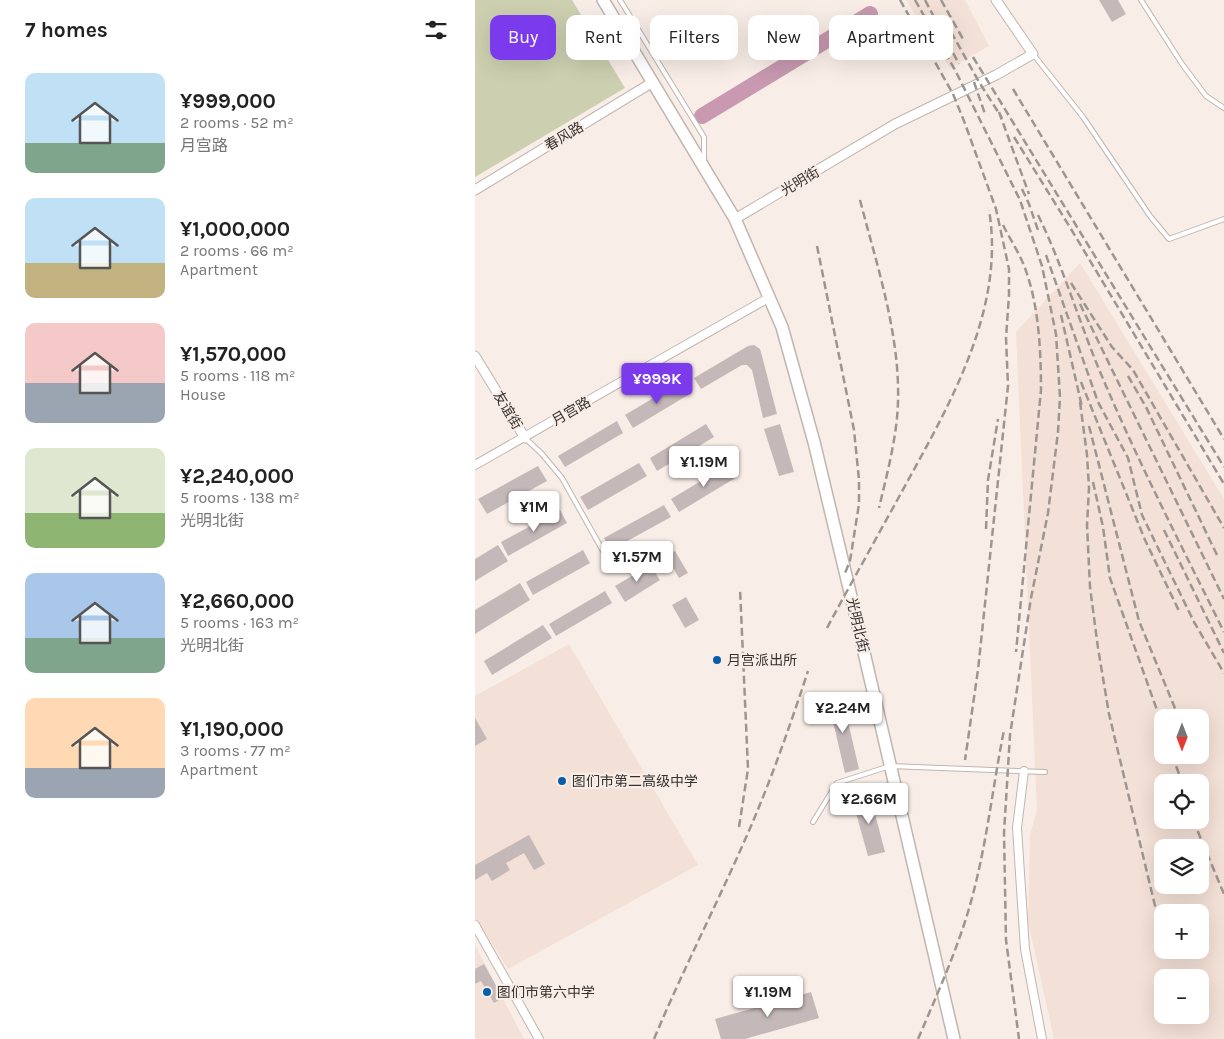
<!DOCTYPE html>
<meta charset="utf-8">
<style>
body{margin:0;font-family:Karla,"Noto Sans SC",sans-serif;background:#f2f2f2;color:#222;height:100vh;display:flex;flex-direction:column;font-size:19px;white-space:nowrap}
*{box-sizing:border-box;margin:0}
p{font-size:16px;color:#767676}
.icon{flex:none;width:28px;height:28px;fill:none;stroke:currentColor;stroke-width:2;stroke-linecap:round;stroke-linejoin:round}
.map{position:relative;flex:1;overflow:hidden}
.details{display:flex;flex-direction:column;background:#fff;width:475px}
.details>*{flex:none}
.guide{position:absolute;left:15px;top:15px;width:475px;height:45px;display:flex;gap:10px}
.needle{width:32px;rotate:180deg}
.buttons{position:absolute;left:679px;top:709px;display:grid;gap:10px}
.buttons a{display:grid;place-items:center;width:55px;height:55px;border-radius:10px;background:#fff;box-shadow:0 5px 20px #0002;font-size:25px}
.price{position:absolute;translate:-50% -42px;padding:0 11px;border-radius:5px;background:#fff;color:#222;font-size:16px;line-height:32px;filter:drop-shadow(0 1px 2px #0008)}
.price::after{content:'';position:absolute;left:50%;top:30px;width:15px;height:11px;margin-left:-8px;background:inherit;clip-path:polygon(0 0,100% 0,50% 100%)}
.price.on{background:#7c3aed;color:#fff}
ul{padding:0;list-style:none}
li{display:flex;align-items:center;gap:15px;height:125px;padding:0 25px}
li span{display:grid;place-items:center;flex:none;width:140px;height:100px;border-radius:10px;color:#555}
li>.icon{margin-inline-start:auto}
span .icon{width:60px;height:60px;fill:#fffc;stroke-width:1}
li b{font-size:21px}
h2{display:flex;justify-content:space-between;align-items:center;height:60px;padding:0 25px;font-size:21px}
.tag{padding:0 18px;border-radius:10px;background:#fff;box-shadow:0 5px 20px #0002;font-size:18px;line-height:45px}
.tag.on{background:#7c3aed;color:#fff}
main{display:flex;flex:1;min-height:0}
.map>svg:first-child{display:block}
.built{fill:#f3e0d6;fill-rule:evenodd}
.green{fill:#ccd0b0}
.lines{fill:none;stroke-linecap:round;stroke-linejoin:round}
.river{stroke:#c899b0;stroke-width:16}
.building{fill:#c5b8b8}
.service-casing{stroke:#c0b5af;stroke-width:6}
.minor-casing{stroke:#c0b5af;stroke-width:10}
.tertiary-casing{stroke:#c0b5af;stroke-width:11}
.primary-casing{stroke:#c0b5af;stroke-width:14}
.service{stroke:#fff;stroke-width:4}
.minor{stroke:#fff;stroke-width:8}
.tertiary{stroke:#fff;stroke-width:9}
.primary{stroke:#fff;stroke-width:11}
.rail{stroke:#9d9590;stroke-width:2.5;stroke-dasharray:8 4;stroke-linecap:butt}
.poi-dot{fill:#085dab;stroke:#f9eee7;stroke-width:2}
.labels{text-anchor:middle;stroke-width:4.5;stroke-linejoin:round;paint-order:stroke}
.street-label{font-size:14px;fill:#36312f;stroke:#f9eee7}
.poi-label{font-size:14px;fill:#36312f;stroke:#f9eee7;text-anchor:start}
</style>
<main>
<section class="details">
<h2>7 homes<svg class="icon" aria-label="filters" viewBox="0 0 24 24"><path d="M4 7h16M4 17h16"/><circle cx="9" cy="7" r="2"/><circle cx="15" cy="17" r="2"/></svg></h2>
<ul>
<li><span style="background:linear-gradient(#bfe0f5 70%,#7fa58c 0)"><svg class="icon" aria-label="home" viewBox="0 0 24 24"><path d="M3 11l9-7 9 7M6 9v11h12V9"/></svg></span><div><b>¥999,000</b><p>2 rooms · 52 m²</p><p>月宫路</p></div></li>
<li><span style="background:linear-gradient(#bfe0f5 65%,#c2b280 0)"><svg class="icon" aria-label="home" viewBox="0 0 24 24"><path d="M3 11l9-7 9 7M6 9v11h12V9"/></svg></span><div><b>¥1,000,000</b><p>2 rooms · 66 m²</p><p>Apartment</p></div></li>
<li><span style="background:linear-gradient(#f6c9c9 60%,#9aa5b1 0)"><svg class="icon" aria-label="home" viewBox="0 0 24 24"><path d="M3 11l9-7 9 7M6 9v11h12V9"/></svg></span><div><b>¥1,570,000</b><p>5 rooms · 118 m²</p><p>House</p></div></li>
<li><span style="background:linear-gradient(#dfe7d0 65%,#8fb573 0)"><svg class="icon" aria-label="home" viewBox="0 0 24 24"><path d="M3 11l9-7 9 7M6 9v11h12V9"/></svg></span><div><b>¥2,240,000</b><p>5 rooms · 138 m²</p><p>光明北街</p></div></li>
<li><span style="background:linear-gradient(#a9c7e8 65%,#7fa58c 0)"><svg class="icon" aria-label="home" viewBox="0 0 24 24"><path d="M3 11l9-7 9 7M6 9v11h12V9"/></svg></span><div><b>¥2,660,000</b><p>5 rooms · 163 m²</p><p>光明北街</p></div></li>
<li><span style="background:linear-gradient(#ffd9b3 70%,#9aa5b1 0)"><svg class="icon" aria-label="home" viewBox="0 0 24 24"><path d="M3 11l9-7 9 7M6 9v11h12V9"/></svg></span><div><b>¥1,190,000</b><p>3 rooms · 77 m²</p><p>Apartment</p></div></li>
</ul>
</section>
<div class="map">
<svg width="749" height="1039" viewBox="0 0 749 1039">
<rect width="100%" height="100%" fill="#f9eee7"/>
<g class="built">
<path d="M 431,0 L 490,0 L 514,46 L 475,68 Z"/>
<path d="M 605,263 L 749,499 L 749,1039 L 579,1039 L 553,921 L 555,835 L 562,810 L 541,332 ZM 688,718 L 725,718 L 725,755 L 688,755 ZM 688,782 L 725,782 L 725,820 L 688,820 ZM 688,848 L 725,848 L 725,885 L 688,885 ZM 688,912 L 725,912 L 725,950 L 688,950 ZM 688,978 L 725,978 L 725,1015 L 688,1015 Z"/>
<path d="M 94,644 L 223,865 L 33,969 L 3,921 L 0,920 L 0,696 Z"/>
<path d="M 0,945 L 49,1039 L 0,1039 Z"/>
</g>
<path class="green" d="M 0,0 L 97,0 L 150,88 L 0,177 Z"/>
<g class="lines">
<path class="river" d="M 227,116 L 395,14"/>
</g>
<g class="building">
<path d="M 624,0 L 643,0 L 651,14 L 637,22 Z"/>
<path d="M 279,345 L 285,349 L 287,356 L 302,414 L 288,418 L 277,370 L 272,365 L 267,365 L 226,389 L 219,378 L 273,346 Z"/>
<path d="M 205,382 L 213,395 L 158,428 L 150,415 Z"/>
<path d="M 142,421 L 148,433 L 90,467 L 83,456 Z"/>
<path d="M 231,424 L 239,437 L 182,471 L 175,458 Z"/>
<path d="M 305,424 L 319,472 L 304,476 L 289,429 Z"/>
<path d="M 164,463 L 172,476 L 113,510 L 105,497 Z"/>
<path d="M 254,464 L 262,477 L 204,512 L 196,499 Z"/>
<path d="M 63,466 L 72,481 L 12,514 L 3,499 Z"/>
<path d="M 189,505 L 196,517 L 136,550 L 129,538 Z"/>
<path d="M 85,510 L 92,523 L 33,556 L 26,542 Z"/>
<path d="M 23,545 L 33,561 L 0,581 L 0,559 Z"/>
<path d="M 108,550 L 115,563 L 58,595 L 51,582 Z"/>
<path d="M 200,551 L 213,573 L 204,578 L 197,566 L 185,573 L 179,563 Z"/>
<path d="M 175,565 L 185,580 L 150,602 L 140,586 Z"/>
<path d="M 45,583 L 55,600 L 0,634 L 0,610 Z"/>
<path d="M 130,591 L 137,603 L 81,636 L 74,624 Z"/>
<path d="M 211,597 L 224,620 L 210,628 L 197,605 Z"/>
<path d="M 68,625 L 77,638 L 17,675 L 9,661 Z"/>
<path d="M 367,696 L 384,769 L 370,773 L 353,700 Z"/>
<path d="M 0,718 L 12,739 L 0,746 Z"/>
<path d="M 395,795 L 410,852 L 393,856 L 377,799 Z"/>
<path d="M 54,835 L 70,864 L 59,870 L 49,853 L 31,863 L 35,870 L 17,881 L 12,873 L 0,880 L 0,865 Z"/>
<path d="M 9,964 L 28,998 L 19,1003 L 6,981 L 0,984 L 0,969 Z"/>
<path d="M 336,992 L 344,1018 L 270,1039 L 246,1039 L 240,1019 Z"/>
</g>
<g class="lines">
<g class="service-casing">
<g id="service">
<path d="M 145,0 L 229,137 L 229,159"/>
<path d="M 666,0 L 707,64 L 731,96 L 749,108"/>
<path d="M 558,54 L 608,117 L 675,216 L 694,239 L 749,219"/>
<path d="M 50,438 L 67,454 L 87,478 L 128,551"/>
<path d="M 338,822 L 362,783 L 415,766 L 570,772"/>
</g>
</g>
<g class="minor-casing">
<g id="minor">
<path d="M 0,465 L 295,297"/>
<path d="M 549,771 L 542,828 L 550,949 L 567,1039"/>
<path d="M 0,925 L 64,1039"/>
</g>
</g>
<g class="tertiary-casing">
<g id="tertiary">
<path d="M 0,190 L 178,82"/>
<path d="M 260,219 L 420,124 L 521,75 L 558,54 L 521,0"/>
<path d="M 0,356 L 50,438"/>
</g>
</g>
<g class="primary-casing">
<path id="primary" d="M 128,0 L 260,219 L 307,327 L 339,442 L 374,588 L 479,1039"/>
</g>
<use href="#service" class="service"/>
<use href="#minor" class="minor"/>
<use href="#tertiary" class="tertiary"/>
<use href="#primary" class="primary"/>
<g class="rail">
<path d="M 425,0 L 478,94 L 489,121 L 521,209 L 534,269 L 534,295 L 531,338 L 533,386 L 503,670 L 490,760"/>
<path d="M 440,0 L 480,70 L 545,200 L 567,266 L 581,334 L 585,397 L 583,432 L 573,513 L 556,598 L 535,735 L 529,833 L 531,940 L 544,1039"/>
<path d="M 450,0 L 484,64"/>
<path d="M 466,0 L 488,39"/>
<path d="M 476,32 L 504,82 L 527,118"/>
<path d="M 498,57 L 749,467"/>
<path d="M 499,82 L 510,114"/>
<path d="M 538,89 L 749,439"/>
<path d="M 524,112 L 554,194"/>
<path d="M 539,137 L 596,229 L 749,484"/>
<path d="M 547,189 L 554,204 L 564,233"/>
<path d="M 385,200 C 402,266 425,334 423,402 C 422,437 412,474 404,508"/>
<path d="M 563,215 C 588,266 604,322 626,374 C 663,462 707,547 749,632"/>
<path d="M 528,225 C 536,241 547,257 552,274 C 564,309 566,353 566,390 L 541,652"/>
<path d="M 342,246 L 379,430 L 384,480 L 384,504 L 375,561 L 370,573"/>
<path d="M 571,255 L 623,402 L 653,458 L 667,515 L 719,622 L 749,673"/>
<path d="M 596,283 L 637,347 L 658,370 L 749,528"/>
<path d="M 605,304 L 749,599"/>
<path d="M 586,315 L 607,407"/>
<path d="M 653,376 L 671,407 L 742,555"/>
<path d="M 606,382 L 670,540 L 705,613"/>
<path d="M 605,402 L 612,455 L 614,488 L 612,525 L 615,587 L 623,648 L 634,714 L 682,914"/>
<path d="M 614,426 L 664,621 L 704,718"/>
<path d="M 618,482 L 628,527 L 635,578 L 688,727"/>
<path d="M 511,529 L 513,480 L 523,419"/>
<path d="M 689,530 L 749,653"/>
<path d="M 352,628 C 376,583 401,539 425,495 C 472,409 531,311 514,210"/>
<path d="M 697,755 L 707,782"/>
<path d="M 718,820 L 749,894"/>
<path d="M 264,827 L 273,769 L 265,588"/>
<path d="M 179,1039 C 207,972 240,908 269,842 C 294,786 314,729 333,671"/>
<path d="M 443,1039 C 461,997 480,955 493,912 C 511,852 517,790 529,730"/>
</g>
</g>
<g class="poi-dot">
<circle cx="242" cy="660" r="5"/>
<circle cx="87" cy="781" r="5"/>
<circle cx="12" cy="992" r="5"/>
</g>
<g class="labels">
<g class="street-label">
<text transform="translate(89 136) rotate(-31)" y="5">春风路</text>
<text transform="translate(325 181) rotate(-31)" y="5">光明街</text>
<text transform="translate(33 410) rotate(59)" y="5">友谊街</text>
<text transform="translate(96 411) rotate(-30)" y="5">月宫路</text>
<text transform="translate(383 625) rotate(77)" y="5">光明北街</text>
</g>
<g class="poi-label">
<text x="252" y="665">月宫派出所</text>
<text x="97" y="786">图们市第二高级中学</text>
<text x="22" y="997">图们市第六中学</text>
</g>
</g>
</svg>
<div class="buttons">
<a><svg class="needle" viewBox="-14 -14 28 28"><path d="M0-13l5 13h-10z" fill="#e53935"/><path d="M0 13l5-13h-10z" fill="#767676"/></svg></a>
<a><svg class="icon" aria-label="locate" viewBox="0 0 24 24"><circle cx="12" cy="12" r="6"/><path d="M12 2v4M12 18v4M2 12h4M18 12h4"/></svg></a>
<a><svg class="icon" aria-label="layers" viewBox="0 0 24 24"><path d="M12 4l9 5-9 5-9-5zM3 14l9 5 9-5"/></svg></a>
<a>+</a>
<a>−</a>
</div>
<b class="price on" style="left:182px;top:405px">¥999K</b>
<b class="price" style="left:229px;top:488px">¥1.19M</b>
<b class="price" style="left:59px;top:533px">¥1M</b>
<b class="price" style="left:162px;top:583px">¥1.57M</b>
<b class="price" style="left:368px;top:734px">¥2.24M</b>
<b class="price" style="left:394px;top:825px">¥2.66M</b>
<b class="price" style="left:293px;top:1018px">¥1.19M</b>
<div class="guide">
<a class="tag on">Buy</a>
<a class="tag">Rent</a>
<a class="tag">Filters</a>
<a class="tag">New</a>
<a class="tag">Apartment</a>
</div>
</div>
</main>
